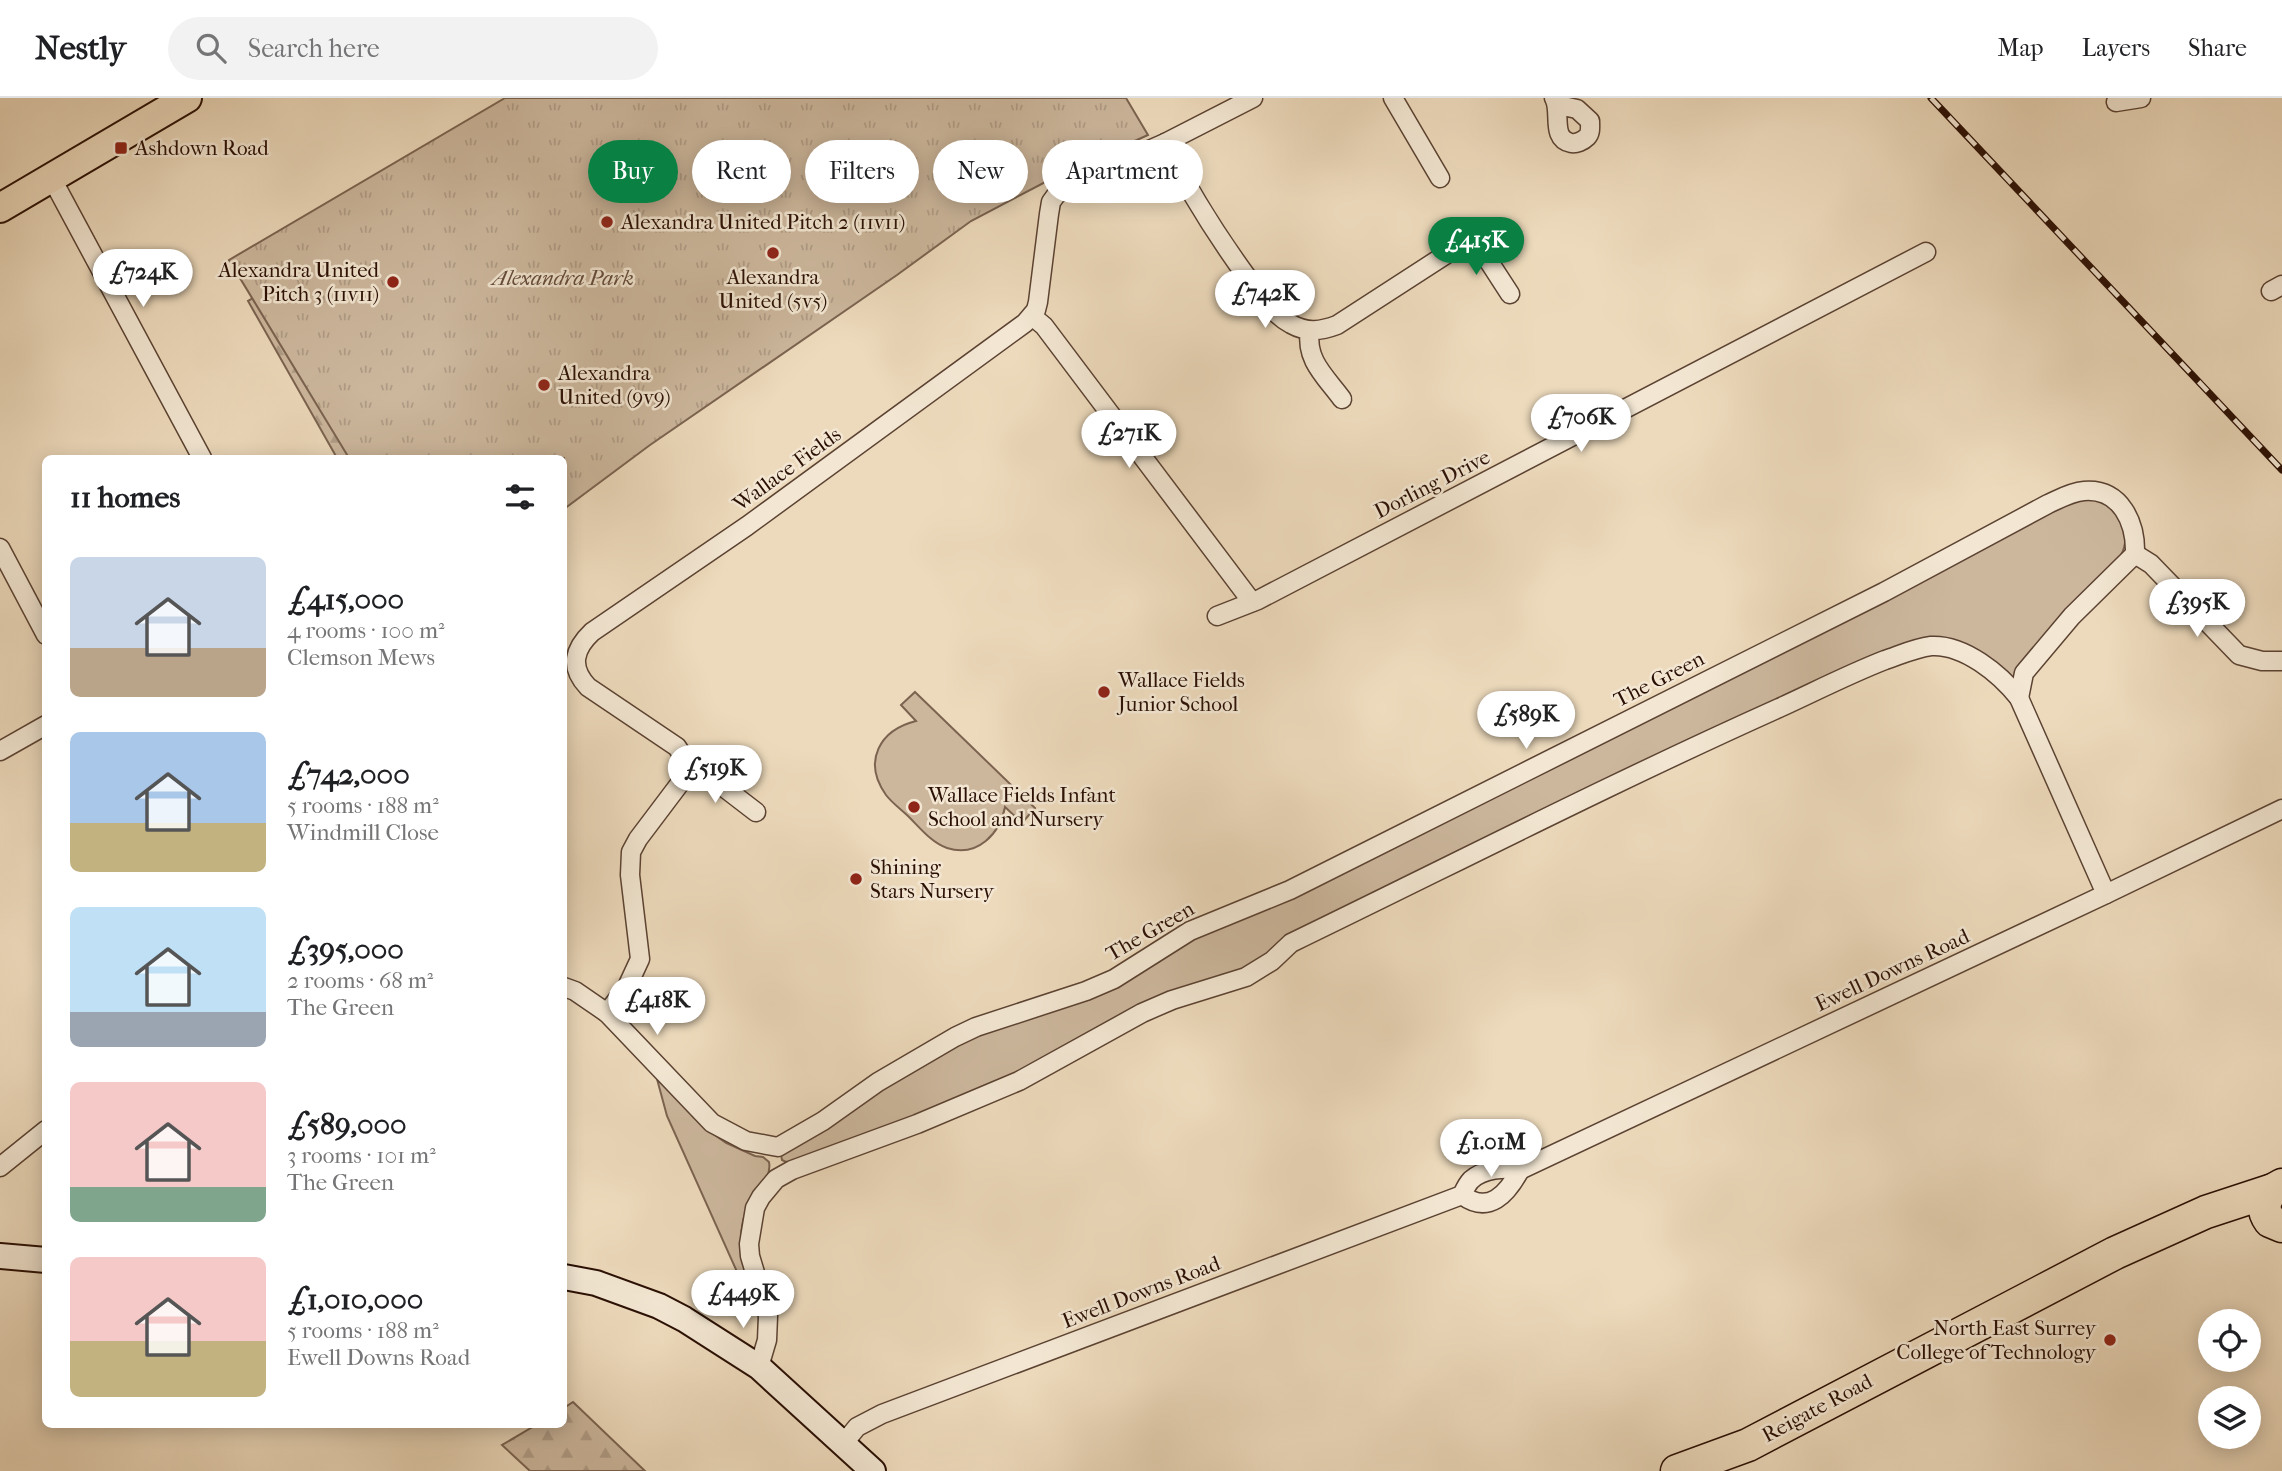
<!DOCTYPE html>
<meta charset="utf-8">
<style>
body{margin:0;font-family:"IM FELL French Canon",serif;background:#f2f2f2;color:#202124;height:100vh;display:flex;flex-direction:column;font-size:26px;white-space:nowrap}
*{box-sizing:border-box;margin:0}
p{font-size:23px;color:#757577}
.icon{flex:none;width:38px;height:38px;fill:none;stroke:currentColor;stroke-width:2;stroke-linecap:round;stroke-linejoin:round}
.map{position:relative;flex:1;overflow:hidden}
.details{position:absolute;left:42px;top:357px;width:525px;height:973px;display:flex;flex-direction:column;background:#fff;border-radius:10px;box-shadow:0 4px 18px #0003}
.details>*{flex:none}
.hud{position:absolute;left:588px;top:42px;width:665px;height:63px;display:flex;gap:14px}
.buttons{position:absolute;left:2198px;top:1211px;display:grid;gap:14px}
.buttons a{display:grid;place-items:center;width:63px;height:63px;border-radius:50%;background:#fff;box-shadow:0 4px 18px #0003;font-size:35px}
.price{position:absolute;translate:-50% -60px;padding:0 16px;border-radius:24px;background:#fff;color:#222;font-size:23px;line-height:46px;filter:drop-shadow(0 2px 4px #0008)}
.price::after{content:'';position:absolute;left:50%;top:42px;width:21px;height:16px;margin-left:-10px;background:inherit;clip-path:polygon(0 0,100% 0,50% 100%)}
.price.active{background:#0b8043;color:#fff}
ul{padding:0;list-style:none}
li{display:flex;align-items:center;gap:21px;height:175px;padding:0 28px}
li span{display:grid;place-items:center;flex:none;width:196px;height:140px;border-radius:10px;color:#555}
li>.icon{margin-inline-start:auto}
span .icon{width:84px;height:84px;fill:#fffc;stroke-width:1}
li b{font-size:30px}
h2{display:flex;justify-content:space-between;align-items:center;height:84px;padding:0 28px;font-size:30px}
.tag{padding:0 24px;border-radius:32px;background:#fff;box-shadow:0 4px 18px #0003;font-size:24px;line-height:63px}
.tag.active{background:#0b8043;color:#fff}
header{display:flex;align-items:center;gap:42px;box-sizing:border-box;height:98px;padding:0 35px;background:#fff;border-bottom:2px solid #e0e0e0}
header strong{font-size:33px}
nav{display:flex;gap:38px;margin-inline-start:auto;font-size:24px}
.search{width:490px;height:63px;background:#f2f2f2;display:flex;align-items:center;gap:18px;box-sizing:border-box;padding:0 24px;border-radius:38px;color:#757577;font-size:26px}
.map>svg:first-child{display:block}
.grass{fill:#ccb79d;stroke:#7b6350;stroke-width:2}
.forest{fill:url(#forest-firs);stroke:#7b6350;stroke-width:2}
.park{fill:url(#park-tufts);stroke:#7b6350;stroke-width:2}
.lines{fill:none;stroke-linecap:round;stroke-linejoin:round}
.street-casing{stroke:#5b4232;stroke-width:21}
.secondary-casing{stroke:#2a0f04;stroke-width:28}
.primary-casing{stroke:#2a0f04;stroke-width:32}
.highway-casing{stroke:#2a0f04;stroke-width:35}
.street{stroke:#f3e7d3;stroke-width:18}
.secondary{stroke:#f3e7d3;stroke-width:24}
.primary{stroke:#eddabc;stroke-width:28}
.highway{stroke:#eddabc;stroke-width:32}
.rail-casing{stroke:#2a0f04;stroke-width:7}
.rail{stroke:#f3e7d3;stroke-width:4.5;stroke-dasharray:13;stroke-linecap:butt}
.poi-dot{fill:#8f2418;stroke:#f3e7d3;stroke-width:2.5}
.labels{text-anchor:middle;stroke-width:5;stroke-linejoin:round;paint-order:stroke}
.poi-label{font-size:21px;fill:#2a0f04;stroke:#f3e7d3;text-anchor:start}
.park-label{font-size:21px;font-style:italic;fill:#634a3a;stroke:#f3e7d3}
.street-label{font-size:21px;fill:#2a0f04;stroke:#f3e7d3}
</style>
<header>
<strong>Nestly</strong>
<div class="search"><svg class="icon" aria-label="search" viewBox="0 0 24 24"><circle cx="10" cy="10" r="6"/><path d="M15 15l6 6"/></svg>Search here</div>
<nav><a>Map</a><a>Layers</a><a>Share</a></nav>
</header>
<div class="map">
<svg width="2282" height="1373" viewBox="0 0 2282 1373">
<defs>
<pattern id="forest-firs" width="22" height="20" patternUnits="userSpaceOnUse" patternTransform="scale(1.75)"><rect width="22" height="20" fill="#ccb79d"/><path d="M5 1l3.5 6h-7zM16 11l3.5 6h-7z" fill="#af9c86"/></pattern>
<pattern id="park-tufts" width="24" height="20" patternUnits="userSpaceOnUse" patternTransform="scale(1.75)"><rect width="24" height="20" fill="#ccb79d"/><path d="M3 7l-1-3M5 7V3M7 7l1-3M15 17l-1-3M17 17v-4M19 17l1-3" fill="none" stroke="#af9c86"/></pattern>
</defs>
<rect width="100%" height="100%" fill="#eddabc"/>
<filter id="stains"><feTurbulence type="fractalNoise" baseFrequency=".00286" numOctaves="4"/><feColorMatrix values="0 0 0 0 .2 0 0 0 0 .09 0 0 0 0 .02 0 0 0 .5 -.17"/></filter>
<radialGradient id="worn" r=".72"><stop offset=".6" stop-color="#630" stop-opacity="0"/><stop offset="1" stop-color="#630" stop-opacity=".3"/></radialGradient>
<g class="grass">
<path d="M 2087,399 C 2092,400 2098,400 2103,402 C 2122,411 2131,439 2121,457 C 2113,474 2082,495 2068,510 C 2047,532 2030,558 2012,582 L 1926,544 L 1266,862 L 1017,978 L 790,1066 L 782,1062 L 781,1057 L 784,1053 L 884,987 L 969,940 L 1162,856 L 2056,409 Z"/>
<path d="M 915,594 L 1035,710 L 1022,725 L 1005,709 C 1000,735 978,760 947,750 C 932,745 920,730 909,719 C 902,712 892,705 886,697 C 862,663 880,632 916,623 L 901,607 Z"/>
<path d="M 657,981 L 712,1035 L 726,1045 L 755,1058 L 763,1059 L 769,1064 C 773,1085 747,1103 743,1123 C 736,1153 749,1187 756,1216 L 667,1018 Z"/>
</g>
<g class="forest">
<path d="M 273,189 L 369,360 L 337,360 L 248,203 Z"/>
<path d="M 573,1304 L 645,1373 L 530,1373 L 502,1347 L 536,1327 L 564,1326 L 564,1310 Z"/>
</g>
<path class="park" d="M 505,0 L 1126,0 L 1148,37 L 1053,80 L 971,123 L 897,177 L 650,347 L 564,411 L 564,360 L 349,360 L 229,162 Z"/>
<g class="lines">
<g class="street-casing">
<g id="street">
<path d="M 1393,0 L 1440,80"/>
<path d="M 1554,0 C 1562,13 1550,41 1571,45 C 1576,46 1583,43 1587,39 C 1591,35 1590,29 1590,23 L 1577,11 L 1558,7"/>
<path d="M 2116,4 L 2141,0"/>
<path d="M 1165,45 C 1189,94 1215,135 1247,179 C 1260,196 1272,216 1291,226 C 1307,235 1321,233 1337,227 L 1473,139 L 1510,196"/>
<path d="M 51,79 L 202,360"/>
<path d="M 2271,193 L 2282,187"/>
<path d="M 1032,218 L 1044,228 L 1252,504"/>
<path d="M 1310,233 C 1305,262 1326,279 1342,301"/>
<path d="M 0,450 L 46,537"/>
<path d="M 2135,456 L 2151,466 L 2239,557 L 2262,563 L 2282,563"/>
<path d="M 1217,518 L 1258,502 L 1926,154"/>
<path d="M 0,653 L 46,627"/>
<path d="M 687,669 L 700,671 L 756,714"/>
<path d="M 564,889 L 575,893 L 607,915 L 712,1025 L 746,1043 L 778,1049 L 823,1023 L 878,984 L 955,939 L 976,929 L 1086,893 L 1114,881 L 1190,833 L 1290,792 L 1884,494 L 2048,406 C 2059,401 2071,394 2084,393 C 2121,390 2136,425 2135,456 L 2072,518 L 2024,575 L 2019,600"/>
<path d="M 607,915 L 627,889 L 640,861 L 630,777 L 631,754 L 638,741 L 684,680 L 686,663 L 677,649 L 588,589 C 569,569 574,551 592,534 L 747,428 L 1025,225 L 1036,212 L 1038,204 L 1049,116 L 1051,104 L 1056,97 L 1071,86 L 1165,45 L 1253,0"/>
<path d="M 0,1069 L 46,1032"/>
<path d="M 1462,1097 C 1489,1117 1507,1096 1520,1072"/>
<path d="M 759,1269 L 767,1242 L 768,1218 L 750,1158 L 749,1146 L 755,1110 L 761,1099 L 776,1081 L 792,1072 L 917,1026 L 1019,983 L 1142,915 L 1172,902 L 1246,879 L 1272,863 L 1291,845 C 1454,766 1614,684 1779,610 C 1814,594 1849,576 1885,562 C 1900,557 1915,550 1931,548 C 1964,546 2000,576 2019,600 L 2106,796"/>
<path d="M 844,1345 L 857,1329 L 882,1316 L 1462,1097 C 1464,1093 1467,1086 1471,1082 C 1483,1071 1504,1069 1520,1072 L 2106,796 L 2282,711"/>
</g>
</g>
<g class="secondary-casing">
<g id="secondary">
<path d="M 0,1158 L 46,1162"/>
<path d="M 564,1179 L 596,1185 L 659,1208 L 684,1221 L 759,1269 L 873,1373"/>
</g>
</g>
<g class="primary-casing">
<path id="primary" d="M 0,110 L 187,0"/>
</g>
<g class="highway-casing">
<g id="highway">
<path d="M 2273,1092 C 2263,1102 2262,1112 2270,1123 L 2282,1128"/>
<path d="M 1677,1373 L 1748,1347 L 2115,1155 L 2206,1114 L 2273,1092 L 2282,1087"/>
</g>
</g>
<use href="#street" class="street"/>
<use href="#secondary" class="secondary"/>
<use href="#primary" class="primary"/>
<use href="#highway" class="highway"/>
<g class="rail-casing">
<path id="rail" d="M 1931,0 L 2282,372"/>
</g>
<use href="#rail" class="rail"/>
</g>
<g class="poi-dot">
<rect x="114" y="43" width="14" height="14" rx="3.5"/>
<circle cx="607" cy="124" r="7"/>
<circle cx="773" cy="155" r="7"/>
<circle cx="393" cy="184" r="7"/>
<circle cx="544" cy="287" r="7"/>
<circle cx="1104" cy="594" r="7"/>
<circle cx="914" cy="709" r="7"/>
<circle cx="856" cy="781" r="7"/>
<circle cx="2110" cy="1242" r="7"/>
</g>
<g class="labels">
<g class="poi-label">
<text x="135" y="57">Ashdown Road</text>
<text x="621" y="131">Alexandra United Pitch 2 (11v11)</text>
<text x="379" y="179" text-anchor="end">Alexandra United<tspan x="379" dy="24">Pitch 3 (11v11)</tspan></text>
<text x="773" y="186" text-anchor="middle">Alexandra<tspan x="773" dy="24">United (5v5)</tspan></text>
<text x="558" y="282">Alexandra<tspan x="558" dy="24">United (9v9)</tspan></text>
<text x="1118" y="589">Wallace Fields<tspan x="1118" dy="24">Junior School</tspan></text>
<text x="928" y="704">Wallace Fields Infant<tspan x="928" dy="24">School and Nursery</tspan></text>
<text x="870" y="776">Shining<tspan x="870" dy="24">Stars Nursery</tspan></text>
<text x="2096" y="1237" text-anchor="end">North East Surrey<tspan x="2096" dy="24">College of Technology</tspan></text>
</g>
<g class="park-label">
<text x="563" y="187">Alexandra Park</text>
</g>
<g class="street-label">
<text transform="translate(787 371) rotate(-36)" y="7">Wallace Fields</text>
<text transform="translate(1432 386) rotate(-27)" y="7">Dorling Drive</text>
<text transform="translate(1659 581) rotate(-27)" y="7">The Green</text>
<text transform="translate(1150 833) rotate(-30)" y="7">The Green</text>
<text transform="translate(1892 872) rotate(-25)" y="7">Ewell Downs Road</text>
<text transform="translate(1141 1194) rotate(-21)" y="7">Ewell Downs Road</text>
<text transform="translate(1817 1310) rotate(-28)" y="7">Reigate Road</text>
</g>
</g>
<rect width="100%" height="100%" filter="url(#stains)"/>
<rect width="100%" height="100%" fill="url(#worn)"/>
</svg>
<div class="buttons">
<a><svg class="icon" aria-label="locate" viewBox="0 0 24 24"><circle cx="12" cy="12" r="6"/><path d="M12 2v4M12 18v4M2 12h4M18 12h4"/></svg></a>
<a><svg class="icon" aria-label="layers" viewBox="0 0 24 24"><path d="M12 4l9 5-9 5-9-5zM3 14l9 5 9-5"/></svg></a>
</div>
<b class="price active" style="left:1476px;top:179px">£415K</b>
<b class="price" style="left:143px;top:211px">£724K</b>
<b class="price" style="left:1265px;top:232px">£742K</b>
<b class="price" style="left:1581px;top:356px">£706K</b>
<b class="price" style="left:1129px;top:372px">£271K</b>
<b class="price" style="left:2197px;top:541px">£395K</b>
<b class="price" style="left:1526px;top:653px">£589K</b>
<b class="price" style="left:715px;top:707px">£519K</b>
<b class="price" style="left:657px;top:939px">£418K</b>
<b class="price" style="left:1491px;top:1081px">£1.01M</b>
<b class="price" style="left:743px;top:1232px">£449K</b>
<div class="hud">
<a class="tag active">Buy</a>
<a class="tag">Rent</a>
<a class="tag">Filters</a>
<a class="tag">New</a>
<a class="tag">Apartment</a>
</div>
<section class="details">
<h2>11 homes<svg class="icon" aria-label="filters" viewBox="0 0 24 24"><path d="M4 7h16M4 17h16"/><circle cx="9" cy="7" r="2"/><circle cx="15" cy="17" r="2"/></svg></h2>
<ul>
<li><span style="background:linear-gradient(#c9d6e8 65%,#b9a48a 0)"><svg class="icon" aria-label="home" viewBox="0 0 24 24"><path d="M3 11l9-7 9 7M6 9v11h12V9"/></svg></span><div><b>£415,000</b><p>4 rooms · 100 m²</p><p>Clemson Mews</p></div></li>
<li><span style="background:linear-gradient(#a9c7e8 65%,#c2b280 0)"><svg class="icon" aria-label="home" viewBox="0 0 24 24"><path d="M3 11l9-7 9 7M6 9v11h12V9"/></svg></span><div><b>£742,000</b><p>5 rooms · 188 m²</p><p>Windmill Close</p></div></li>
<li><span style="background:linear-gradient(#bfe0f5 75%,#9aa5b1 0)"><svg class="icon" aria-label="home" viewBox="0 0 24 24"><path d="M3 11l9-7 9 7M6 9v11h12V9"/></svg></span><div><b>£395,000</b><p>2 rooms · 68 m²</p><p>The Green</p></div></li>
<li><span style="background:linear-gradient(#f6c9c9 75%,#7fa58c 0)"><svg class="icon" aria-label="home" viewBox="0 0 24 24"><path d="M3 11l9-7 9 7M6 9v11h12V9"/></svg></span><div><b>£589,000</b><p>3 rooms · 101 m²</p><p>The Green</p></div></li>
<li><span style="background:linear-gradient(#f6c9c9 60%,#c2b280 0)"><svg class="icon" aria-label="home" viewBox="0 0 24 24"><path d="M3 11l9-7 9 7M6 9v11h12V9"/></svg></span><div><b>£1,010,000</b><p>5 rooms · 188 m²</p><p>Ewell Downs Road</p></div></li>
</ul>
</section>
</div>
